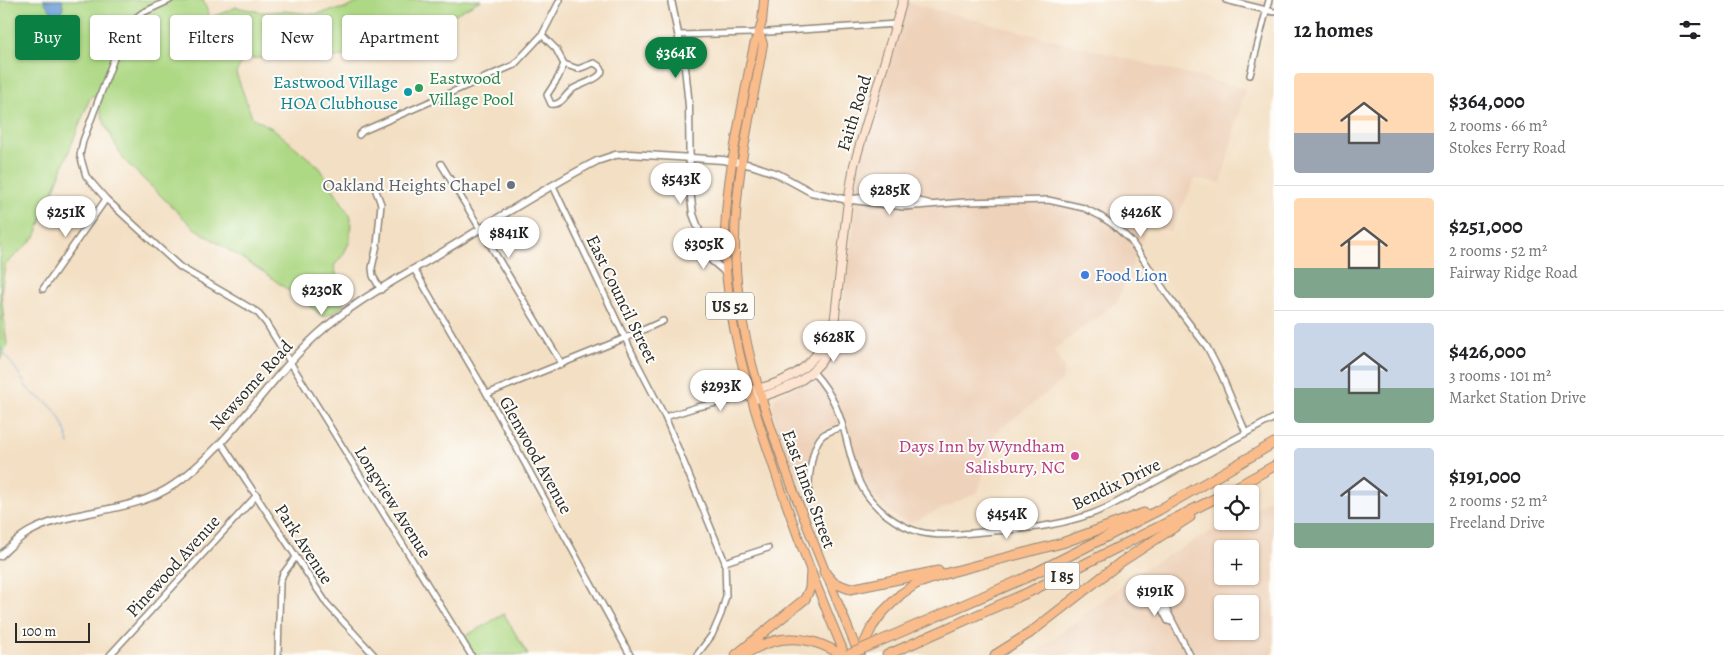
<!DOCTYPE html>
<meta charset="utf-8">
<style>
body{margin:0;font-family:Alegreya,serif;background:#f6f6f6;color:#202124;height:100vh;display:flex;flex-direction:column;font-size:19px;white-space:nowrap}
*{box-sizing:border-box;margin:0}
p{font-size:16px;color:#757577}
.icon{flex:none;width:28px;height:28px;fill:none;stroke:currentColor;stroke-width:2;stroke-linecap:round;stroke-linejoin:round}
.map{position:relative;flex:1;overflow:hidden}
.side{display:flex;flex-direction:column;background:#fff;width:450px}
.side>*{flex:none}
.banner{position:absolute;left:15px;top:15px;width:475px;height:45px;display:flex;gap:10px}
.buttons{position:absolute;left:1214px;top:485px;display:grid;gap:10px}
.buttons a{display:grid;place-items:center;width:45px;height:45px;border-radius:5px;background:#fff;box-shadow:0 1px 4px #0004;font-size:25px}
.scale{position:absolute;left:15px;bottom:12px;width:75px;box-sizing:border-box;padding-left:5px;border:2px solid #2b2b2b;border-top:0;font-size:14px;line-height:18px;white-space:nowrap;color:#2b2b2b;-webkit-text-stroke:4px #fdfcf7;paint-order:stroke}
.price{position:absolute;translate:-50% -42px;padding:0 11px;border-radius:18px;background:#fff;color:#222;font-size:16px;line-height:32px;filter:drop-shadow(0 1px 2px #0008)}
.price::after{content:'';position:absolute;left:50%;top:30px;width:15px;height:11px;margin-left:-8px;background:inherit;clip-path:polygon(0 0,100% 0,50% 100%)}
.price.active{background:#0b8043;color:#fff}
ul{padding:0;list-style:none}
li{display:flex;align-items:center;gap:15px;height:125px;padding:0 20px}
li+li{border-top:1px solid #e0e0e0}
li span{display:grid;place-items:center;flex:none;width:140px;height:100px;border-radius:5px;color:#555}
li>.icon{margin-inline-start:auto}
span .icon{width:60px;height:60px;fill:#fffc;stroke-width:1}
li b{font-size:21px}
h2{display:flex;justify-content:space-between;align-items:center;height:60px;padding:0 20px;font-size:21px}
.tag{padding:0 18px;border-radius:5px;background:#fff;box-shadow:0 1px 4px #0004;font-size:18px;line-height:45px}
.tag.active{background:#0b8043;color:#fff}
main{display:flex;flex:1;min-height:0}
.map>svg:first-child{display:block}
.built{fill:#eed2ba;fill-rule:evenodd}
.green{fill:#add884;stroke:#6c8258}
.water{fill:#6c9ed7;stroke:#4c6481}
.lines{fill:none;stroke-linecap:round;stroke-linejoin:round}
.stream{stroke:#6c9ed7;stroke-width:1}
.minor-casing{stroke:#8f8577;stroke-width:8}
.tertiary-casing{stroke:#8f8577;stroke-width:9}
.secondary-casing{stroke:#8f8577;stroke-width:10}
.primary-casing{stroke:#8f8577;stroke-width:10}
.motorway-casing{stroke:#8f8577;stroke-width:11}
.minor{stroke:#fff;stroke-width:5}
.tertiary{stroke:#fff;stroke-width:6}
.secondary{stroke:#fde4d1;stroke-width:8}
.primary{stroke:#fabc8b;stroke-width:8}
.motorway{stroke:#fabc8b;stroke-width:9}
.motorway-bridge-casing{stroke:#8f8577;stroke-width:11;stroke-linecap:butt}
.motorway-bridge{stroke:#fabc8b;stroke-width:9}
.leisure-dot{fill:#2e9e5b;stroke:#fdfcf7;stroke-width:2}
.culture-dot{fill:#0f9aa8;stroke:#fdfcf7;stroke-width:2}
.worship-dot{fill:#6b7280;stroke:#fdfcf7;stroke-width:2}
.shop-dot{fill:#3f7fe0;stroke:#fdfcf7;stroke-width:2}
.hotel-dot{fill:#d1479c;stroke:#fdfcf7;stroke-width:2}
.labels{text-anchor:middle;stroke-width:4;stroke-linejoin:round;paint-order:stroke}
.shield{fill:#fdfcf7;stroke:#6a6a68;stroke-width:1}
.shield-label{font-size:16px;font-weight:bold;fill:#2b2b2b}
.leisure-label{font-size:18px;fill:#27864d;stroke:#fdfcf7;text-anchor:start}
.culture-label{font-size:18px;fill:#0d838f;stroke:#fdfcf7;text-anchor:end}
.street-label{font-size:18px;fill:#2b2b2b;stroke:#fdfcf7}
.worship-label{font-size:18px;fill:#5b616d;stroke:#fdfcf7;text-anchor:end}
.shop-label{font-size:18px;fill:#366cbe;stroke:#fdfcf7;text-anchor:start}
.hotel-label{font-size:18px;fill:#b23c85;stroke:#fdfcf7;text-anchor:end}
</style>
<main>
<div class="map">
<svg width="1274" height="655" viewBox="0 0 1274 655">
<rect width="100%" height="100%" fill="#fdfcf7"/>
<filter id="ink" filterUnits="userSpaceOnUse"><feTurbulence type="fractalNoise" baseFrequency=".02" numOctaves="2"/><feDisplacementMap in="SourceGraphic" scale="10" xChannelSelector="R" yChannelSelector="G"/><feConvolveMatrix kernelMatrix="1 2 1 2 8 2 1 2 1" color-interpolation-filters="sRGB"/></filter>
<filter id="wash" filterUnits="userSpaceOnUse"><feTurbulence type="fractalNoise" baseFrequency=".0096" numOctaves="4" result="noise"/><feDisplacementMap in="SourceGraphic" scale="20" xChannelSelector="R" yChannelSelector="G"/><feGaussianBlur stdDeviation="1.12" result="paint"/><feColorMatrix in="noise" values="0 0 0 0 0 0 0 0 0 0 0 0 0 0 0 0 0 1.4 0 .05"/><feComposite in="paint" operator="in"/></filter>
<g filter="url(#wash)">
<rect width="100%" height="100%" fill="#f3dfc3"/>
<g class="built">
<path d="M 906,2 L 1245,89 L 1221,183 L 1195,179 L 1171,232 L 1148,225 L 1117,302 L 1054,350 L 1064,368 L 1062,381 L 995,433 L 978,492 L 909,524 L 889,512 L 871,494 L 858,467 L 847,423 L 828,428 L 816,438 L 811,449 L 806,477 L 795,480 L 770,406 L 776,397 L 795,387 L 836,339 L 841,317 L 855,217 L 857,183 L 860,158 L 880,87 Z"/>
<path d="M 1274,497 L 1274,655 L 1032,655 L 1145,568 L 1230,521 L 1250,521 L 1250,510 ZM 1222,549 L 1250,549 L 1250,576 L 1222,576 ZM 1222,604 L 1250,604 L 1250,631 L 1222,631 Z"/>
</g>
<g class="green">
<path d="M 0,0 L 203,0 L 210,18 L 236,7 L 260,12 L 284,11 L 314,14 L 346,8 L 365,0 L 481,0 C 441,22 399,45 354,54 C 318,62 280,56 243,59 L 236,73 L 252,117 L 275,130 L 320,168 L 351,217 L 350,241 L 343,255 L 334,266 L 344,302 L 341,308 L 324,317 L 265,273 L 194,228 L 124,160 L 105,125 L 95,95 L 90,98 L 35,237 L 5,265 L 1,293 L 7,345 L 0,360 Z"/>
<path d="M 504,614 L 528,655 L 474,655 L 464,637 Z"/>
</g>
<path class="water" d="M 43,0 L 62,0 L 63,7 L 59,17 L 55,17 Z"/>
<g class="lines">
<path class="stream" d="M 0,345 C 4,356 13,364 19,374 C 23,380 24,385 29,390 C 32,394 37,396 42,399 C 58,409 65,426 69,444"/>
</g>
</g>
<g filter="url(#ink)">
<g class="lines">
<g class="minor-casing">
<g id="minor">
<path d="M 170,0 L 142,13 L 133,20 L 128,27 L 119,45 L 83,141 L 80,155 L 86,176 L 106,199 L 180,267 L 257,312 L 266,323 L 471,655"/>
<path d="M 1226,0 L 1274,12"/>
<path d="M 542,35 L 556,49 L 564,64"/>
<path d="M 679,35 L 752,33 L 897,24"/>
<path d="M 594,63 C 618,75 579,84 573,89 C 565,94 562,106 551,104 L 547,95 L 558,78 L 564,64 L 578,69 Z"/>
<path d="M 1250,75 L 1269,0"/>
<path d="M 359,135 L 363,131 L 514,65 L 542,35 L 560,0"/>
<path d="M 441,164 L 562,364"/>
<path d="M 553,186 L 637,363 L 665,417 L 725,562 L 726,596 L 721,614 L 712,635 L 697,655"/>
<path d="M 376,191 L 381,204 L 377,245 L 372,268 L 373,276 L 381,290"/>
<path d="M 852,199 C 871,195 909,198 928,203"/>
<path d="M 848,200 L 904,207 L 965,202 L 1048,200 L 1084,208 L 1100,216 L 1115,226 L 1131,241 L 1169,297 L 1207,347 L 1221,374 L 1246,433"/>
<path d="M 414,269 L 487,394 L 630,655"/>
<path d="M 43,289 L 106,199"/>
<path d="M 813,372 C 834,395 841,416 848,446 C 852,460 855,476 863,489 C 875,509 896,525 919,532 C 940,537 961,534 983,532 C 1027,529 1068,526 1108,507 L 1274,418"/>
<path d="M 487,394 L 625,338 L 663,321"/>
<path d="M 665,417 L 697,407 L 751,396"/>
<path d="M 221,442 L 327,604 L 374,655"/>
<path d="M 810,500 C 807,485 811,447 822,436 C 828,431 836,429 843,427"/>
<path d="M 725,562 L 768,548"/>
<circle cx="1152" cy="587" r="8"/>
<path d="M 1158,593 L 1190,655"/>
<path d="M 1154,595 L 1168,621 L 1172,622"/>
<path d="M 110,655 L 257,495"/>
<path d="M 278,655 L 280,582 L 283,574 L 295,558"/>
</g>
</g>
<g class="tertiary-casing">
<g id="tertiary">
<path d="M 671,0 L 685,67 L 689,106 L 690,190 L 693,214 L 709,258 L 723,270 L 727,276"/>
<path d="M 0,556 C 9,547 18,538 29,532 C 75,507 132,515 175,484 C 232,443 267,380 318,334 C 355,300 402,277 444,251 C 494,221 546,187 597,161 L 615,155 L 630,154 L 723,160 L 751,165 L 778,174 L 811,192 L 848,200"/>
</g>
</g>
<g class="secondary-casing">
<path id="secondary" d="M 834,326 C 815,364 796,380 753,390 L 751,396 L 756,399 L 761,397 C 793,387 817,377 832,343 L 847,209 L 854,165 L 903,0"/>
</g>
<g class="primary-casing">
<g id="primary">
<path d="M 764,0 L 762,22 L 759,32 L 755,41 L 751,59 C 740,123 723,188 725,254 C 728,323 747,388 769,453 C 791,521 817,589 845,655"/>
<path d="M 759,32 L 763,44 C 752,109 735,175 735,242 C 735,314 755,383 779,451 C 803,520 832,587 859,655"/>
<path d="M 708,254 L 713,257 L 719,257 L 725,249"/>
</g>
</g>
<g class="motorway-casing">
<g id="motorway">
<path d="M 1224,494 L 1274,466"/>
<path d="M 824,572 L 834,583 L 850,589 L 938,571"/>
<path d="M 894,635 L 1025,578 L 1159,510 L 1274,443"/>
<path d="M 736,655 L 805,599 L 810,588 L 811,571"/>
<path d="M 744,655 C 777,633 808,634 842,655"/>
<path d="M 859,655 L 872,627 L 882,613 L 901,594 L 916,584 L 951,572 L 1062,543 L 1144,513"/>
<path d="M 887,655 L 1029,592 L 1222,495"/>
<path d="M 995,655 L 1030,633 L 1121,562 L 1190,517"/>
</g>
</g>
<use href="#minor" class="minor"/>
<use href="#tertiary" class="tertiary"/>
<use href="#secondary" class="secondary"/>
<use href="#primary" class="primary"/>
<use href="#motorway" class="motorway"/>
<g class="motorway-bridge-casing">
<path id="motorway-bridge" d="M 848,655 L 894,635"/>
</g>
<use href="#motorway-bridge" class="motorway-bridge"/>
</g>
</g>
<circle class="leisure-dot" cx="419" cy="88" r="5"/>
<circle class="culture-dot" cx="408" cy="92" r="5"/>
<circle class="worship-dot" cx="511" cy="185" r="5"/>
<circle class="shop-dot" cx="1085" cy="275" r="5"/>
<circle class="hotel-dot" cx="1075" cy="456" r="5"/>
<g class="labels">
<g class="shield">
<rect x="706" y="292.5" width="48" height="27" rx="4"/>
<rect x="1044.5" y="562.5" width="35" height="27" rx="4"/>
</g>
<g class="shield-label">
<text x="730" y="312">US 52</text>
<text x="1062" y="582">I 85</text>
</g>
<g class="leisure-label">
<text x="429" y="84">Eastwood<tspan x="429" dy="21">Village Pool</tspan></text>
</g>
<g class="culture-label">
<text x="398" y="88">Eastwood Village<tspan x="398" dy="21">HOA Clubhouse</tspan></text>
</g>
<g class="street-label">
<text transform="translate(854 113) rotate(-73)" y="6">Faith Road</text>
<text transform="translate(622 299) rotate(64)" y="6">East Council Street</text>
<text transform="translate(251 385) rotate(-48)" y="6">Newsome Road</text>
<text transform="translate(536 455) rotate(61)" y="6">Glenwood Avenue</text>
<text transform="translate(1116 484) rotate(-26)" y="6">Bendix Drive</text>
<text transform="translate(809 489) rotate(70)" y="6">East Innes Street</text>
<text transform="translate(393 502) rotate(58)" y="6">Longview Avenue</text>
<text transform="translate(304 544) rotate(57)" y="6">Park Avenue</text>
<text transform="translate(173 566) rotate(-48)" y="6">Pinewood Avenue</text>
</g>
<g class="worship-label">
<text x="501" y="191">Oakland Heights Chapel</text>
</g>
<g class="shop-label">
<text x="1095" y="281">Food Lion</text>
</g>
<g class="hotel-label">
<text x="1065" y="452">Days Inn by Wyndham<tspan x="1065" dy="21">Salisbury, NC</tspan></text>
</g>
</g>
</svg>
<div class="buttons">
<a><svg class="icon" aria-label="locate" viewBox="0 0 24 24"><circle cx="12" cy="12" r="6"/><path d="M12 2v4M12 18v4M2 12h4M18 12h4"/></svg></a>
<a>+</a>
<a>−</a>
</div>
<div class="scale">100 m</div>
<b class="price active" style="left:676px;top:79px">$364K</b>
<b class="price" style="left:681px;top:205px">$543K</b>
<b class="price" style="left:890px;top:216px">$285K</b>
<b class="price" style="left:66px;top:238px">$251K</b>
<b class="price" style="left:1141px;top:238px">$426K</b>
<b class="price" style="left:509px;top:259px">$841K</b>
<b class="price" style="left:704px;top:270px">$305K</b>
<b class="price" style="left:322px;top:316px">$230K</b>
<b class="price" style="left:834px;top:363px">$628K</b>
<b class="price" style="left:721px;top:412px">$293K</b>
<b class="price" style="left:1007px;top:540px">$454K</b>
<b class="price" style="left:1155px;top:617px">$191K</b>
<div class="banner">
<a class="tag active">Buy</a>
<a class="tag">Rent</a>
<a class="tag">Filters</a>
<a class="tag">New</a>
<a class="tag">Apartment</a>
</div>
</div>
<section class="side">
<h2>12 homes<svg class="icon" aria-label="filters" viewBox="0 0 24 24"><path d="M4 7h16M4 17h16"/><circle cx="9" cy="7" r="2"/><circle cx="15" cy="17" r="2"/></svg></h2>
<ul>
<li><span style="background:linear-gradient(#ffd9b3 60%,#9aa5b1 0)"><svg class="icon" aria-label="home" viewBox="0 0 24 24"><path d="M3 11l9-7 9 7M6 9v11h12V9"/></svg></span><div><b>$364,000</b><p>2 rooms · 66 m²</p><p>Stokes Ferry Road</p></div></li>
<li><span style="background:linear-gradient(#ffd9b3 70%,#7fa58c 0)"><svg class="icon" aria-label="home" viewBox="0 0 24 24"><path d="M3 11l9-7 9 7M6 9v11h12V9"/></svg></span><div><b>$251,000</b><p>2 rooms · 52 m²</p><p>Fairway Ridge Road</p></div></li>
<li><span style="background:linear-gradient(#c9d6e8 65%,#7fa58c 0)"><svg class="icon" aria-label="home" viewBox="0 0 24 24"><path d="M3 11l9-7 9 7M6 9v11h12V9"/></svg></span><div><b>$426,000</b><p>3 rooms · 101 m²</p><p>Market Station Drive</p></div></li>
<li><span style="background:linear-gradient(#c9d6e8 75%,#7fa58c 0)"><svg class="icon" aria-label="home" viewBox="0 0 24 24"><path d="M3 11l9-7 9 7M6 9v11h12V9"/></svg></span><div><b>$191,000</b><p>2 rooms · 52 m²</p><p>Freeland Drive</p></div></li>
</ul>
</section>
</main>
